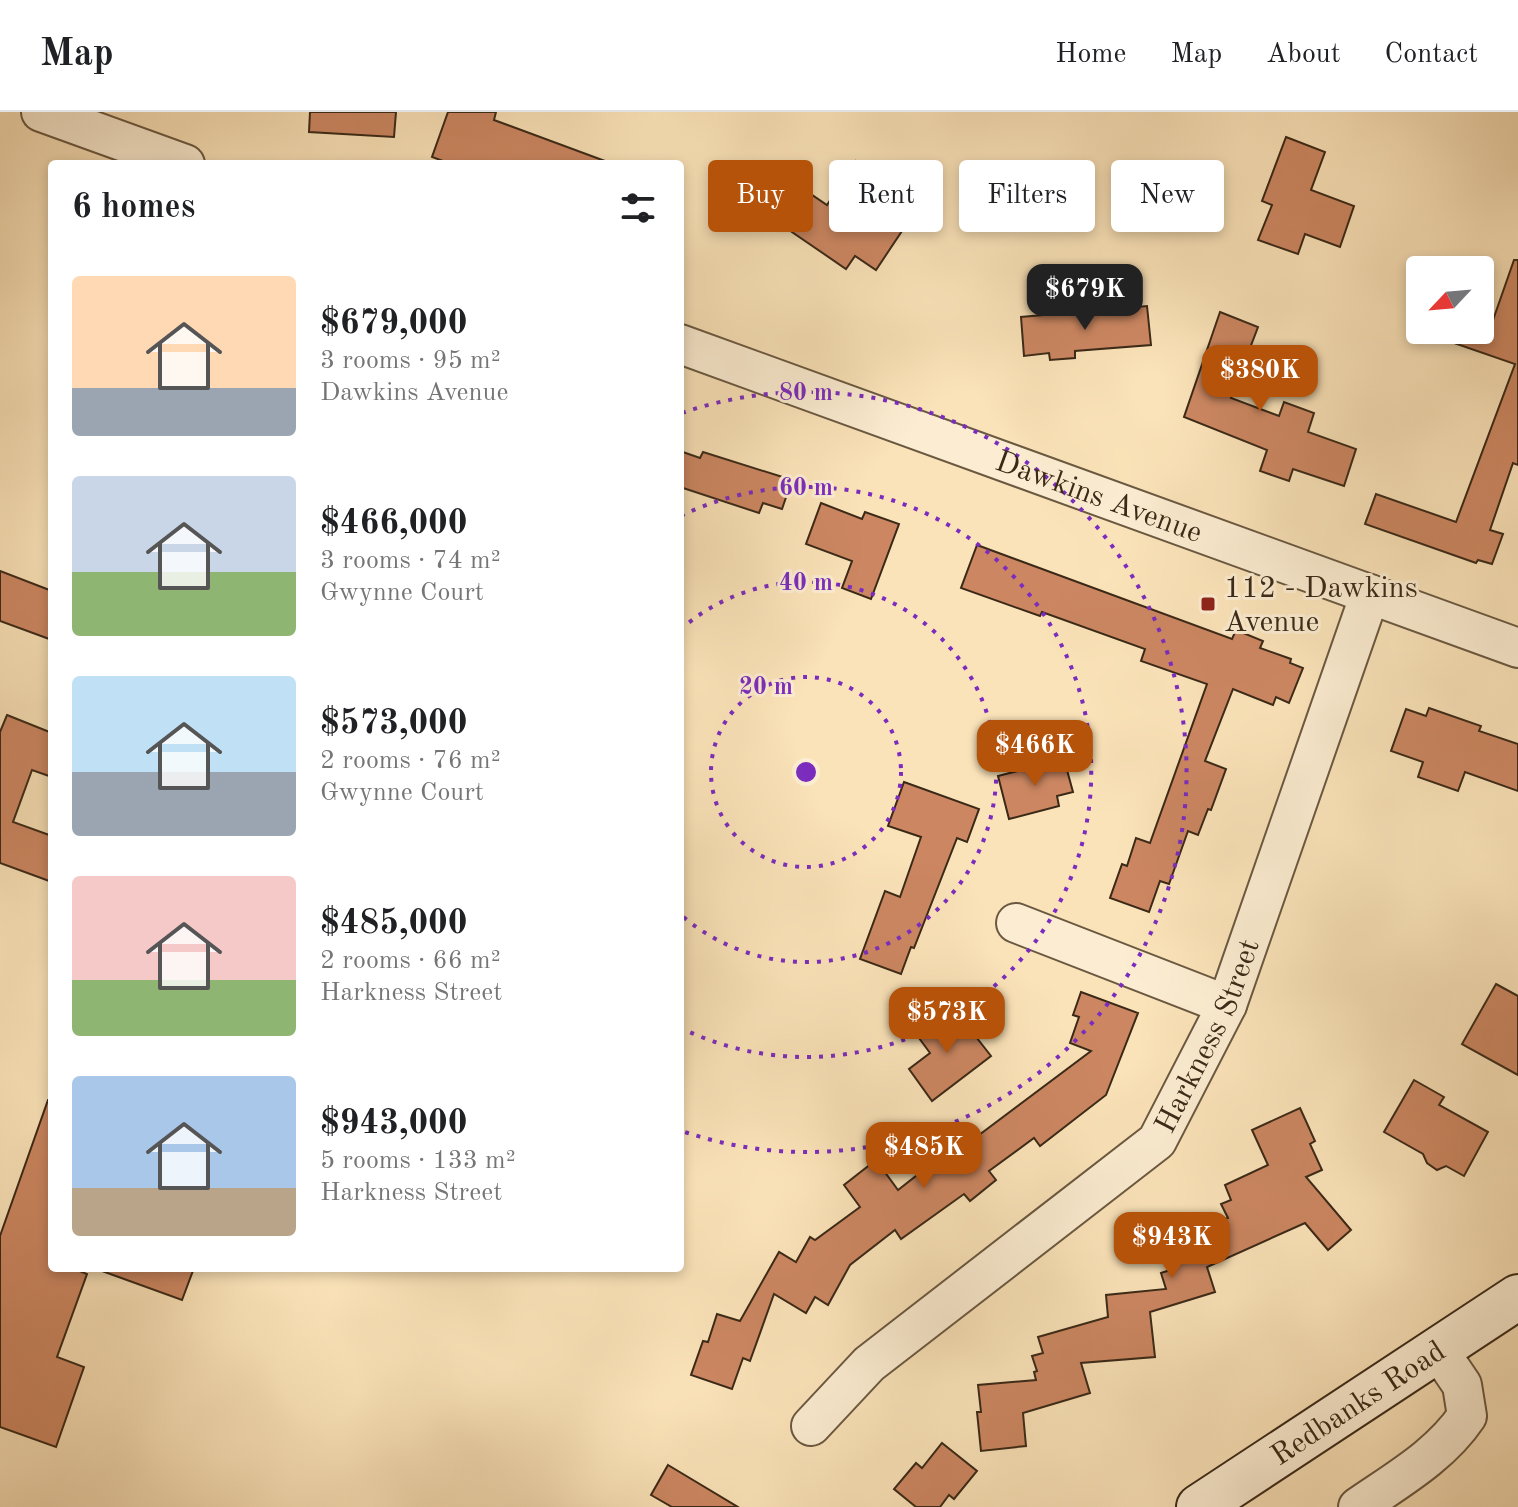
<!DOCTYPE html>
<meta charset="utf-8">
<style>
body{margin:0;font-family:"Old Standard TT",serif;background:#f6f6f6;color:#202124;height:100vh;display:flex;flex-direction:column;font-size:30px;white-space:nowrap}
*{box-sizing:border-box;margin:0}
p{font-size:26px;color:#757577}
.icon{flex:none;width:44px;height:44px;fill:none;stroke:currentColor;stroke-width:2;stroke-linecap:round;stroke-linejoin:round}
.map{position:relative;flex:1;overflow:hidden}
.panel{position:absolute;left:48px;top:48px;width:636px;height:1112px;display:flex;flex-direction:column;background:#fff;border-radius:8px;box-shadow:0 4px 12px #0003}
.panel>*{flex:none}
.top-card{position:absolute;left:708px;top:48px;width:690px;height:72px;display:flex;gap:16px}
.needle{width:52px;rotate:244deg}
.controls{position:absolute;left:1406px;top:144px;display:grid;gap:16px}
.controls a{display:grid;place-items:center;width:88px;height:88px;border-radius:8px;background:#fff;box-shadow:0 4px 12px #0003;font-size:40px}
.price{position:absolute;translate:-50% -68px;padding:0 18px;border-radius:16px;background:#b45309;color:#fff;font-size:26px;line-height:52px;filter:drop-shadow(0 2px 4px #0008)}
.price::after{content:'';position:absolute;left:50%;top:48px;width:24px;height:18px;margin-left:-12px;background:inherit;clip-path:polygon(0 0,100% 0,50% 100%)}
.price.on{background:#222;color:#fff}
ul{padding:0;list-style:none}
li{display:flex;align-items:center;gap:24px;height:200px;padding:0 24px}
li span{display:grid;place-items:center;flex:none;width:224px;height:160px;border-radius:8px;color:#555}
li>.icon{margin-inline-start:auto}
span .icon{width:96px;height:96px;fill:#fffc;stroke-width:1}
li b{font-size:34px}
h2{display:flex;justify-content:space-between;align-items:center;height:96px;padding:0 24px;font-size:34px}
.tag{padding:0 28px;border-radius:8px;background:#fff;box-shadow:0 4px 12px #0003;font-size:28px;line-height:72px}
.tag.on{background:#b45309;color:#fff}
header{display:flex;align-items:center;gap:48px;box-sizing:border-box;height:112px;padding:0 40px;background:#fff;border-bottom:2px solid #e0e0e0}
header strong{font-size:38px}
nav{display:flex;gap:44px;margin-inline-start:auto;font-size:28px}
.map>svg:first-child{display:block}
.building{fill:#cc8762;stroke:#3a2917;stroke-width:2}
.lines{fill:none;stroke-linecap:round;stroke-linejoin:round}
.street-casing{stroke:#6a5840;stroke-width:42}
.secondary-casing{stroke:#3a2917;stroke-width:48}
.street{stroke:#fcedd2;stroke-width:38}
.secondary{stroke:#fcedd2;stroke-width:44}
.ring{fill:none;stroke:#7b2cbf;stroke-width:4;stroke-dasharray:4 8}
.poi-dot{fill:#8f2418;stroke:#fcedd2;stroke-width:3}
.labels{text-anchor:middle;stroke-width:6;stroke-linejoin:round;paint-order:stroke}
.street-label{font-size:30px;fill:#3a2917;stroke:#fcedd2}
.poi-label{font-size:30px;fill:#3a2917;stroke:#fcedd2;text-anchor:start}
.centre{fill:#7b2cbf;stroke:#fcedd2;stroke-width:4}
.ring-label{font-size:24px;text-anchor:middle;font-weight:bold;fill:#7b2cbf;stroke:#fcedd2;stroke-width:6;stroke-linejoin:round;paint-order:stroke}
</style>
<header>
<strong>Map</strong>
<nav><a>Home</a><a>Map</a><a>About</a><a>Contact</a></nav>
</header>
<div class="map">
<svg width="1518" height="1395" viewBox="0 0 1518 1395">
<rect width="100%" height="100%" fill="#fbe3b9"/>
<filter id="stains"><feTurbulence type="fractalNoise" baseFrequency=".0025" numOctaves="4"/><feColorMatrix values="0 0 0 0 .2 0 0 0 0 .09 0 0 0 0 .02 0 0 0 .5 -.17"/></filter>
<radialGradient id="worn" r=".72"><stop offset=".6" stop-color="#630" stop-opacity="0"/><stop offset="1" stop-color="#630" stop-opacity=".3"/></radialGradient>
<g class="building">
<path d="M 310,0 L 396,0 L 394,25 L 309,20 Z"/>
<path d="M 448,0 L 496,0 L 494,8 L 605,49 L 605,52 L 451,52 L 432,45 Z"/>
<path d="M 1286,25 L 1325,40 L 1311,78 L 1354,94 L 1340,135 L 1305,122 L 1298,142 L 1258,128 L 1272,93 L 1262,89 Z"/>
<path d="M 856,49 L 920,92 L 876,158 L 855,144 L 846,157 L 770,105 L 793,70 L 827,93 Z"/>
<path d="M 1514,148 L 1518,148 L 1518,353 L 1513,351 L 1490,418 L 1503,422 L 1492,452 L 1478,448 L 1476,451 L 1365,412 L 1376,382 L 1456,410 L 1515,252 L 1428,222 L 1428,218 L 1480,218 L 1480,204 L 1493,208 Z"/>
<path d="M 1147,194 L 1151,233 L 1075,239 L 1075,246 L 1050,248 L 1049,241 L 1024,244 L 1021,205 Z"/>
<path d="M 1220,200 L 1258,215 L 1231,286 L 1279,304 L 1284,290 L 1314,301 L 1308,320 L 1356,337 L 1344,374 L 1293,357 L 1289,369 L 1260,359 L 1267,338 L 1184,305 Z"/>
<path d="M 680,339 L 700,346 L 703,340 L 792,368 L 782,397 L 763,391 L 759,401 L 680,375 Z"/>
<path d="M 821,391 L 862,407 L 865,400 L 899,412 L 871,487 L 842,476 L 852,449 L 806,432 Z"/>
<path d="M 977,433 L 1232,527 L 1236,518 L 1263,529 L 1260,536 L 1291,547 L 1290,551 L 1303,556 L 1289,591 L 1276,585 L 1273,593 L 1233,577 L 1205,649 L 1226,657 L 1211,698 L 1208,697 L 1198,723 L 1188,719 L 1169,772 L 1160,769 L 1149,800 L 1110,786 L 1122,752 L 1127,754 L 1136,726 L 1150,731 L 1207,572 L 1141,549 L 1145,537 L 1042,500 L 1040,504 L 961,476 Z"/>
<path d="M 0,459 L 52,479 L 52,528 L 0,509 Z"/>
<path d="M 1429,596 L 1481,614 L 1479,619 L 1518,632 L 1518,679 L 1465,660 L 1458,679 L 1418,665 L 1423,650 L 1391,639 L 1406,597 L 1426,604 Z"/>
<path d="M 7,603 L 52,621 L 52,665 L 32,658 L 13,710 L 52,724 L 52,770 L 0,751 L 0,620 Z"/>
<path d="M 1064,647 L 1073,680 L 1057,684 L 1059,694 L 1009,707 L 998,664 Z"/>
<path d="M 904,670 L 979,697 L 967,730 L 957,726 L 914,836 L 911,835 L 901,862 L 860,847 L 885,779 L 900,785 L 921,725 L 888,714 Z"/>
<path d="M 1496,872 L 1518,884 L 1518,963 L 1462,932 Z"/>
<path d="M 1081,880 L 1138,901 L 1106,983 L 1040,1034 L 1034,1026 L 989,1059 L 996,1068 L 970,1089 L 964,1082 L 901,1127 L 895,1118 L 850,1153 L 828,1193 L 815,1185 L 806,1201 L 774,1182 L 750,1249 L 743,1246 L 732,1277 L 691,1263 L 703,1229 L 708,1230 L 717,1202 L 740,1209 L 779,1140 L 796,1150 L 810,1125 L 815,1128 L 860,1095 L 844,1073 L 876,1048 L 898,1078 L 940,1045 L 943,1050 L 1091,939 L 1070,931 L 1079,905 L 1073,903 Z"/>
<path d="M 949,897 L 965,919 L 969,916 L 991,944 L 932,989 L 909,957 L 930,941 L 916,922 Z"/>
<path d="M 1414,968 L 1444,985 L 1439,993 L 1488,1020 L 1464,1064 L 1446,1054 L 1437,1058 L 1427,1051 L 1423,1042 L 1384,1020 Z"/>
<path d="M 48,988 L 52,988 L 52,1156 L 72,1156 L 87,1162 L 57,1245 L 84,1255 L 56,1335 L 0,1315 L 0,1124 Z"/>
<path d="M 1300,996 L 1315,1029 L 1310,1032 L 1322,1058 L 1306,1065 L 1351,1118 L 1328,1138 L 1305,1111 L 1207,1155 L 1215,1180 L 1150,1200 L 1155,1245 L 1081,1251 L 1090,1281 L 1023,1301 L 1026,1334 L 981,1339 L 977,1300 L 981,1300 L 978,1273 L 1036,1268 L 1034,1260 L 1037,1259 L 1032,1244 L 1043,1241 L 1038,1225 L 1108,1205 L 1106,1183 L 1166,1177 L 1161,1161 L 1170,1158 L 1160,1128 L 1228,1106 L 1221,1092 L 1231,1088 L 1225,1073 L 1268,1053 L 1252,1018 Z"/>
<path d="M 102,1156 L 194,1156 L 182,1188 L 102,1159 Z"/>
<path d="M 942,1331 L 977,1359 L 954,1387 L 949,1383 L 940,1395 L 916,1395 L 894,1377 L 916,1351 L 922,1356 Z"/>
<path d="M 668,1353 L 738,1395 L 672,1395 L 651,1383 Z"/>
</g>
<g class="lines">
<g class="street-casing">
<g id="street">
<path d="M 41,0 L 185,52"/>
<path id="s1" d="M 680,232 L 1518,536"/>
<path d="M 1016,811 L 1227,893"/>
<path id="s2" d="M 811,1314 L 869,1252 L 1157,1029 L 1227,893 L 1370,482"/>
<path d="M 1358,1395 C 1397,1368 1440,1344 1467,1304 L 1462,1273 L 1439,1239"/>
</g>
</g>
<g class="secondary-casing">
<g id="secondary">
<path id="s3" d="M 1199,1395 L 1518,1185"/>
</g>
</g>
<use href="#street" class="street"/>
<use href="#secondary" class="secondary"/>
</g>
<g class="ring">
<circle cx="806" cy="660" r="95"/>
<path d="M680 518A190 190 0 1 1 680 802"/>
<path d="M681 404A285 285 0 1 1 681 916"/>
<path d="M682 301A380 380 0 1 1 682 1019"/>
</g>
<rect class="poi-dot" x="1200" y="484" width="16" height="16" rx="4"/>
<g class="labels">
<g class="street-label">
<text dy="10" stroke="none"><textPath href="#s1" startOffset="446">Dawkins Avenue</textPath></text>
<text dy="10" stroke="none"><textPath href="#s2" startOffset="566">Harkness Street</textPath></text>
<text dy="10" stroke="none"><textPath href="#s3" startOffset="190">Redbanks Road</textPath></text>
</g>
<g class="poi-label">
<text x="1224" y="485">112 - Dawkins<tspan x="1224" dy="34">Avenue</tspan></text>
</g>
</g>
<circle cx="806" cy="660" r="12" class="centre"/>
<g class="ring-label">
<text x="806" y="288">80 m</text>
<text x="806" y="383">60 m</text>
<text x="806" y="478">40 m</text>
<text x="766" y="582">20 m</text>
</g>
<rect width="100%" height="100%" filter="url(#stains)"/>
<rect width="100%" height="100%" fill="url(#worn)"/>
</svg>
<div class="controls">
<a><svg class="needle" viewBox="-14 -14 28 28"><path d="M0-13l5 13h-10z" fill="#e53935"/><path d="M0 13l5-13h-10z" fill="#757577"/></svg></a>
</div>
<b class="price on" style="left:1085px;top:220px">$679K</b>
<b class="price" style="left:1260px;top:301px">$380K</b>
<b class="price" style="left:1035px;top:676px">$466K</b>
<b class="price" style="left:947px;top:943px">$573K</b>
<b class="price" style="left:924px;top:1078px">$485K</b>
<b class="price" style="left:1172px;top:1168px">$943K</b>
<div class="top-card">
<a class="tag on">Buy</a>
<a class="tag">Rent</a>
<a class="tag">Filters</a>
<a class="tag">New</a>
</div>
<section class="panel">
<h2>6 homes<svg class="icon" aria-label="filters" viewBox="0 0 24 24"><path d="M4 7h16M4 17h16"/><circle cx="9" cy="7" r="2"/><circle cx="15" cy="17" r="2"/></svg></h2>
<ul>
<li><span style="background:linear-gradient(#ffd9b3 70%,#9aa5b1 0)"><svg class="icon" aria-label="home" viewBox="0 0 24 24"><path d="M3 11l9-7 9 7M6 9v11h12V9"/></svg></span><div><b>$679,000</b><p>3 rooms · 95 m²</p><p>Dawkins Avenue</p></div></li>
<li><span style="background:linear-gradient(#c9d6e8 60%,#8fb573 0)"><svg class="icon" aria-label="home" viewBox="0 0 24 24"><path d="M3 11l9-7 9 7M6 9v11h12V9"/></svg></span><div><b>$466,000</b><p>3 rooms · 74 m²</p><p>Gwynne Court</p></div></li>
<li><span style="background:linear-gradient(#bfe0f5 60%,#9aa5b1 0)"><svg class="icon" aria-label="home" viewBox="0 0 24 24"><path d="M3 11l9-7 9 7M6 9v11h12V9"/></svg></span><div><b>$573,000</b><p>2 rooms · 76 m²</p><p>Gwynne Court</p></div></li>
<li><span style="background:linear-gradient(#f6c9c9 65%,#8fb573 0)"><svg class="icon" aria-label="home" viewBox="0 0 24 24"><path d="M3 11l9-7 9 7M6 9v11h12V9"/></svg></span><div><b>$485,000</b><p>2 rooms · 66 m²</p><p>Harkness Street</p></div></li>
<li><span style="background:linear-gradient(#a9c7e8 70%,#b9a48a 0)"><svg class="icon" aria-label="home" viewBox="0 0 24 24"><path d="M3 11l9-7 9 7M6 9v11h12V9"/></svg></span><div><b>$943,000</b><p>5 rooms · 133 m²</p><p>Harkness Street</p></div></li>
</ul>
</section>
</div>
